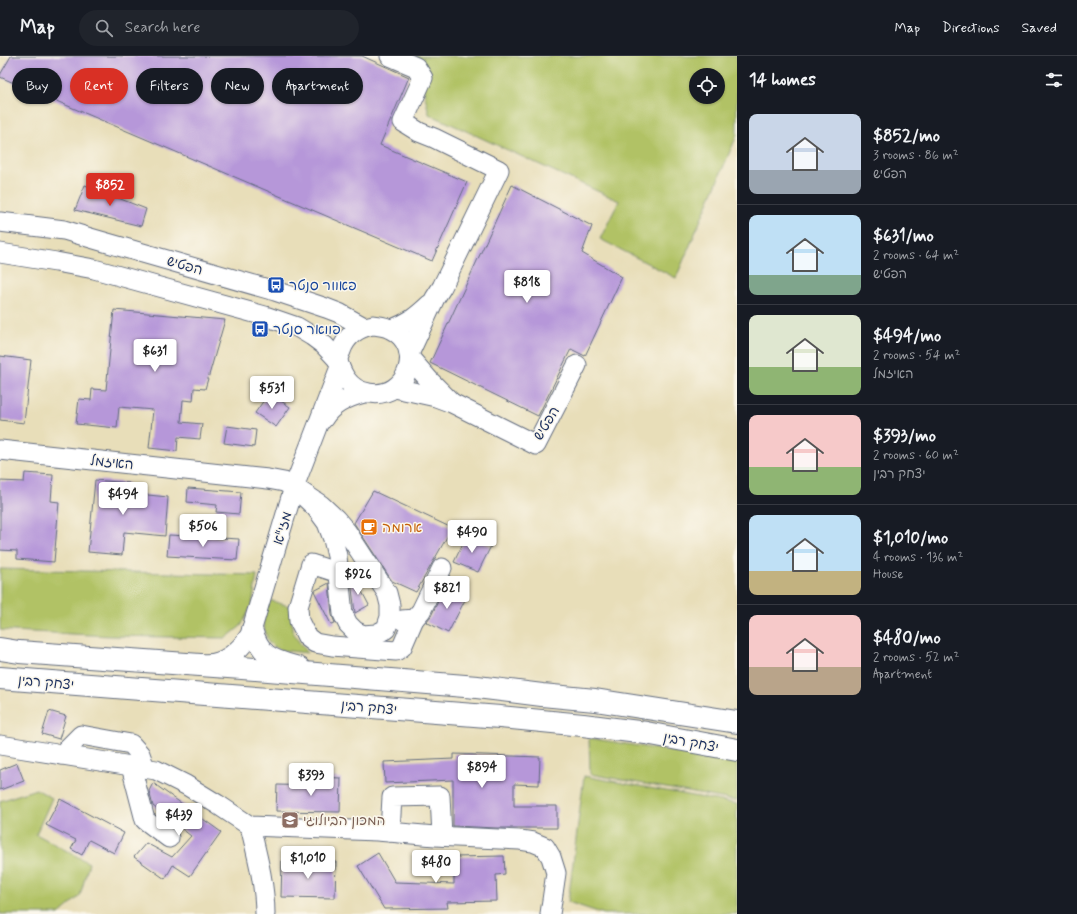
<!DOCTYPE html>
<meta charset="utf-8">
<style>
body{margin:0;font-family:Mynerve,"Playpen Sans Hebrew",sans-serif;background:#20242c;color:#f1f3f6;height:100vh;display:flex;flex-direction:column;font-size:15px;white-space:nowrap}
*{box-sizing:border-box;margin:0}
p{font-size:13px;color:#9ea1a6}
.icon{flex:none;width:22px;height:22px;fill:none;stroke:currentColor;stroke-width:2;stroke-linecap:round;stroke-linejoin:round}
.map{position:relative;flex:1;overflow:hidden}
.panel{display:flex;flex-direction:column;background:#171b24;width:340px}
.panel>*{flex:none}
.banner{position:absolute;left:12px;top:12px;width:380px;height:36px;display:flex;gap:8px}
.tools{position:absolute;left:689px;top:12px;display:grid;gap:8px}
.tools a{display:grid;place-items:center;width:36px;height:36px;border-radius:50%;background:#171b24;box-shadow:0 1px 3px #0004;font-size:20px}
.price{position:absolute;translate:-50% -34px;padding:0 9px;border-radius:4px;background:#fff;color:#222;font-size:13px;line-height:26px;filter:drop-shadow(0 1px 2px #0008)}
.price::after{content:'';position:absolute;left:50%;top:24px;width:12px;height:9px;margin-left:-6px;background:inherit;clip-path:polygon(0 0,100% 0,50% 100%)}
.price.selected{background:#d93025;color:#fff}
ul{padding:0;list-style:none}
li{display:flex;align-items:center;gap:12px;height:100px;padding:0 12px}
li+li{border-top:1px solid #363941}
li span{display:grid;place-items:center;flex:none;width:112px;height:80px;border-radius:8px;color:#555}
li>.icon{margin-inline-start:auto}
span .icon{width:48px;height:48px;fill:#fffc;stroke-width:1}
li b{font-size:17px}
h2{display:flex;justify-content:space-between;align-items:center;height:48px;padding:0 12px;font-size:17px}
.pill{padding:0 14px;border-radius:18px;background:#171b24;box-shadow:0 1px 3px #0004;font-size:14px;line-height:36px}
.pill.selected{background:#d93025;color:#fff}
header{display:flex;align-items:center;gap:24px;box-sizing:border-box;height:56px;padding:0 20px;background:#171b24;border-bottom:1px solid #363941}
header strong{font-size:19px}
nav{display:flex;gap:22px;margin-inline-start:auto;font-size:14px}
.search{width:280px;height:36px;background:#20242c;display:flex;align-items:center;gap:10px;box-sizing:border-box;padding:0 14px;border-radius:22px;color:#9ea1a6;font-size:15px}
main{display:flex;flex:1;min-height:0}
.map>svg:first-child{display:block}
.green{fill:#b1c265;stroke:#667862;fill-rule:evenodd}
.building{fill:#b697d9}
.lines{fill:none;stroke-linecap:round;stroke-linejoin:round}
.minor-casing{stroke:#636c7e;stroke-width:21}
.major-casing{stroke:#636c7e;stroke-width:24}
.minor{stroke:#fff;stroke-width:19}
.major{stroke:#fff;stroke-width:22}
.labels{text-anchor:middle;stroke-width:3;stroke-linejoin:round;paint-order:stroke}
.street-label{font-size:14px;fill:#1b2f5e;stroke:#fbf7ec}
.transit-label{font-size:14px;fill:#164399;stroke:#fbf7ec;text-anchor:start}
.food-label{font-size:14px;fill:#c56008;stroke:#fbf7ec;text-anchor:start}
.education-label{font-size:14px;fill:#785e54;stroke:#fbf7ec;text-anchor:start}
</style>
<header>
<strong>Map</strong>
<div class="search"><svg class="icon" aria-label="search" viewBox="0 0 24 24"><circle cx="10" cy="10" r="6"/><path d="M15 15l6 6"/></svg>Search here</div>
<nav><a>Map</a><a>Directions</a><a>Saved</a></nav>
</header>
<main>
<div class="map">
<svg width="737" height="858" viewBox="0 0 737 858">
<rect width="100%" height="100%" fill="#fbf7ec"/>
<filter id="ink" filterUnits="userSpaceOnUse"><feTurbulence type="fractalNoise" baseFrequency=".025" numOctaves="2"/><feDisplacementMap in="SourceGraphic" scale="8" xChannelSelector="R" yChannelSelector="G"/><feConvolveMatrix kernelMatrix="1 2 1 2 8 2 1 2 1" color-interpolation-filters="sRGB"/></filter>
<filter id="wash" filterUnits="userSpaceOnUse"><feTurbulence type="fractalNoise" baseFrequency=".012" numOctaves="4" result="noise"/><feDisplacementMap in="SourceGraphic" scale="16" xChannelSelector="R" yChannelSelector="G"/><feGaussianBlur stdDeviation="0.9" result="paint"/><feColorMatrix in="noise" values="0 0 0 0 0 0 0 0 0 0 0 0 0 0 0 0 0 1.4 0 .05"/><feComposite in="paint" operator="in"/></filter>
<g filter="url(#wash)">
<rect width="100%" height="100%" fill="#e8deb9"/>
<g class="green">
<path d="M 416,0 L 737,0 L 737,79 L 676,222 L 600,183 L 619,145 L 429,58 ZM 696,19 L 718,19 L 718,41 L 696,41 Z"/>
<path d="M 0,513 L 257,519 L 252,549 L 241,570 L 226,582 L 111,580 L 13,575 L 0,574 Z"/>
<path d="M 269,544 L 292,551 L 292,574 L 299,586 L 308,597 L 279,594 L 268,586 L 263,567 Z"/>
<path d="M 589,682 L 737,706 L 737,745 L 590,718 Z"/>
<path d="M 584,720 L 737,748 L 737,858 L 604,858 L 568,846 Z"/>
<path d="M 36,733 L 52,742 L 36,778 L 89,807 L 80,840 L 59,858 L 0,858 L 0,745 Z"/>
</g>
<g id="blocks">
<g class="building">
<path d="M 11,0 L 362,0 L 409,21 L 380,89 L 467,126 L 432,205 L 0,21 L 0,19 Z"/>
<path d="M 85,129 L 146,153 L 141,170 L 75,154 Z"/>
<path d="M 512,129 L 592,170 L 582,197 L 622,221 L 585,300 L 571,293 L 538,360 L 430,307 Z"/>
<path d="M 114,254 L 225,264 L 205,333 L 194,332 L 193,345 L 183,344 L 181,366 L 202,368 L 200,383 L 178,381 L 177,395 L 149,392 L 153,354 L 119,351 L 117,372 L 76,368 L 79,343 L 91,344 L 92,333 L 106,334 Z"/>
<path d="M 0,300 L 31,304 L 24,367 L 0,364 Z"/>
<path d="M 269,337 L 290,351 L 276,371 L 255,357 Z"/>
<path d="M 227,370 L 256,374 L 254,391 L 224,387 Z"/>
<path d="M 25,417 L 53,419 L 51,445 L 59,446 L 54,506 L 17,503 L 17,495 L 0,494 L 0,425 L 24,426 Z"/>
<path d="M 95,424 L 129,427 L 128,437 L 168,441 L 165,480 L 124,476 L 122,499 L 88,496 Z"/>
<path d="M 188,432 L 241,436 L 239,458 L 216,456 L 217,449 L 187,446 Z"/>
<path d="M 373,435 L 452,472 L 416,536 L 392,525 L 354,467 Z"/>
<path d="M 169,479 L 239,483 L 237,504 L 167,500 Z"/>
<path d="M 467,479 L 491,490 L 478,516 L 454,506 Z"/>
<path d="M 351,515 L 369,549 L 355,557 L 350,516 Z"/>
<path d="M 329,527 L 332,559 L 335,567 L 331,568 L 314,535 Z"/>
<path d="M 445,531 L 466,542 L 448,577 L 426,566 L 431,560 Z"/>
<path d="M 49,655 L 66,660 L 59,683 L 42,678 Z"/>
<path d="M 454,698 L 540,701 L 539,729 L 514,728 L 514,750 L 557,750 L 557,772 L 496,772 L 453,770 L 453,724 L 385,727 L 384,706 L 454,703 Z"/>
<path d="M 17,707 L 24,725 L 0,734 L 0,714 Z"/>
<path d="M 316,721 L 341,722 L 340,756 L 276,755 L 277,729 L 315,730 Z"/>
<path d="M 153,727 L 221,776 L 190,820 L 173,809 L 165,823 L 134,801 L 146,787 L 172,801 L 191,780 L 153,750 L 149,735 Z"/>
<path d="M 60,743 L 124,777 L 114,797 L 89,784 L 82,799 L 71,793 L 76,784 L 46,769 Z"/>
<path d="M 378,797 L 395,826 L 454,828 L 454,801 L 504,800 L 505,818 L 496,819 L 497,845 L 447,846 L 448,852 L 384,853 L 358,810 Z"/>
<path d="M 282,805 L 336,806 L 335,842 L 281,841 Z"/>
</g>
</g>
</g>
<g filter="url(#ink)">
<use href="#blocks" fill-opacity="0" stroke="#636c7e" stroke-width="1"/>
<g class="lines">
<g class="minor-casing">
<g id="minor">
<path d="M 390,0 L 416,11 L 423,22 L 403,66 L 419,76 L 434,82 L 499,114 L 442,231 L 435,242 L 409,298"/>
<path d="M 0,166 L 64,174 L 94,183 L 275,235 L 326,252 L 339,257 L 364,271"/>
<path d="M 0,197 L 56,206 L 94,213 L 265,260 L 297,271 L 312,280 L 324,289 L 338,304"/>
<path d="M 373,269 C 379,270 385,270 390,273 C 426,290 408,344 369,337 C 360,336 352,331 346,323 C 343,318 338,310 338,303 C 338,301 340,297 341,295 C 346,280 357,272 373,269 Z"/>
<path d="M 392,273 C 410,266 416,261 430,248"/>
<path d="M 410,302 L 430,325 L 450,345"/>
<path d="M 395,332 L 436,341 L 452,347 L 536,389 L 577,309"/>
<path d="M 323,363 C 332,348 348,341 364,337"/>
<path d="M 0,394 L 268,423 L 284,426 L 294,431 L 321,449 L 336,463 L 347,476 L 387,537 L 390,549 L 390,561 L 386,573 L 376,578 L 363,579 L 355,575 L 348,568 L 343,558 L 337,500 L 333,483 L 327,467 L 316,452 L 294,431"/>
<path d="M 339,517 L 311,508 L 298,551 L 299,565 L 307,581 L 315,587 L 332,590 L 396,595 L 402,591 L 414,563"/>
<path d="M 402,564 L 414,563 L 421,555 L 442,512"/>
<path d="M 252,572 C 261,602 273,603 300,611"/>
<path d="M 207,608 C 226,607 240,594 250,579 L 294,431 L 340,311"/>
<path d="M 0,689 L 156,714 L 186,729 L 217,748 L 250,770 L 377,775 L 435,780 L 520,784 L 533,786 L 545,791 L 551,801 L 556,817 L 550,858"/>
<path d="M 61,699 L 81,679 L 131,688 L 140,698 L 145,712"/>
<path d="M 131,710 L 145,764 L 169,782"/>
<path d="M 250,770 C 257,799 265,828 265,858"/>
<path d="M 390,776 L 392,741 L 440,740 L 442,780"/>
</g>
</g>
<g class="major-casing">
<g id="major">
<path d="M 0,593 L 19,596 L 242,612 L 477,631 L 542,639 L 595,644 L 737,666"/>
<path d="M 0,622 L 500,661 L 583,669 L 646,677 L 737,694"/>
</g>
</g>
<use href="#minor" class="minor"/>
<use href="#major" class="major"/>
</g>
</g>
<defs>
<g id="bus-square" transform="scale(0.9)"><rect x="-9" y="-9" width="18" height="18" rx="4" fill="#1a4fb4" stroke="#fbf7ec"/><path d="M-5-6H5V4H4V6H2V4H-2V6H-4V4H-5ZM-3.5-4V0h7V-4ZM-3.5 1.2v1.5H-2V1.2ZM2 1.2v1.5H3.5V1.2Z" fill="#fff"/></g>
<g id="cafe-square" transform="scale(0.9)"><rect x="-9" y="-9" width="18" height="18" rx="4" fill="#e8710a" stroke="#fbf7ec"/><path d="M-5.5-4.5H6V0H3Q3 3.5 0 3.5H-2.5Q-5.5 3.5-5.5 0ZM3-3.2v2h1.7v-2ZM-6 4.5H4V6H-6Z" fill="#fff"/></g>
<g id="university-square" transform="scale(0.9)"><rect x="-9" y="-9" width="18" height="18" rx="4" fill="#8d6e63" stroke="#fbf7ec"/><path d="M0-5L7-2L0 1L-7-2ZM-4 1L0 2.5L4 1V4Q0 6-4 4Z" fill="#fff"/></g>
</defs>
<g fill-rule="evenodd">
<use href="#bus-square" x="276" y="229"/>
<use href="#bus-square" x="260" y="273"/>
<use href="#cafe-square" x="369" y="471"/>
<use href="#university-square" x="290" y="764"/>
</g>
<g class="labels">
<g class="street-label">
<text transform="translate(185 209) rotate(16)" y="5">הפטיש</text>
<text transform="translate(546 367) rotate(-59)" y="5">הפטיש</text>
<text transform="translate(112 406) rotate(6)" y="5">האיזמל</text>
<text transform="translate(282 472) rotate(-73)" y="5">מזי"א</text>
<text transform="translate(46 626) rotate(5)" y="5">יצחק רבין</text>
<text transform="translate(369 651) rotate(5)" y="5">יצחק רבין</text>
<text transform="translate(691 686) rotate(11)" y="5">יצחק רבין</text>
</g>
<g class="transit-label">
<text x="289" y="234">פאוור סנטר</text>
<text x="273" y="278">פוואר סנטר</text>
</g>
<g class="food-label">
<text x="382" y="476">ארומה</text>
</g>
<g class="education-label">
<text x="303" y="769">המכון הביולוגי</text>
</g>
</g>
</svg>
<div class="tools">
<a><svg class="icon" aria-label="locate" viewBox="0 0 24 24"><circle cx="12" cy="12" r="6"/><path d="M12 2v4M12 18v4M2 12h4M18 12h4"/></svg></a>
</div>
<b class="price selected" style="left:110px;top:151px">$852</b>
<b class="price" style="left:527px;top:248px">$818</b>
<b class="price" style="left:155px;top:317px">$631</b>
<b class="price" style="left:272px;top:354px">$531</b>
<b class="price" style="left:123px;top:460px">$494</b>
<b class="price" style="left:203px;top:492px">$506</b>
<b class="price" style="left:472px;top:498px">$490</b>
<b class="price" style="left:358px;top:540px">$926</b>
<b class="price" style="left:447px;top:554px">$821</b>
<b class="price" style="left:482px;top:733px">$894</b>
<b class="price" style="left:311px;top:741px">$393</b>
<b class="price" style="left:179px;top:781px">$439</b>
<b class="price" style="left:308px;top:824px">$1,010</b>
<b class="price" style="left:436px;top:828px">$480</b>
<div class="banner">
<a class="pill">Buy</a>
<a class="pill selected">Rent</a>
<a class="pill">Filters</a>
<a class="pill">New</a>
<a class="pill">Apartment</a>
</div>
</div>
<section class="panel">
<h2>14 homes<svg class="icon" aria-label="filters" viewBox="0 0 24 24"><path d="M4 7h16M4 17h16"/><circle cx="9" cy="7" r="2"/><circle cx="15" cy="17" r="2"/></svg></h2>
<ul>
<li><span style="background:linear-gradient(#c9d6e8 70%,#9aa5b1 0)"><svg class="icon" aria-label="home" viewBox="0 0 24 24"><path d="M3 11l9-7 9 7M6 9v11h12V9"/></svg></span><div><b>$852/mo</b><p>3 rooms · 86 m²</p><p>הפטיש</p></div></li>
<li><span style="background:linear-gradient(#bfe0f5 75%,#7fa58c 0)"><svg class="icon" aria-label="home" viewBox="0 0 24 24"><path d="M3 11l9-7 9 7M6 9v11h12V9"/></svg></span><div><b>$631/mo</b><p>2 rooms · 64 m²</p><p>הפטיש</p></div></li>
<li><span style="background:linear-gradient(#dfe7d0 65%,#8fb573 0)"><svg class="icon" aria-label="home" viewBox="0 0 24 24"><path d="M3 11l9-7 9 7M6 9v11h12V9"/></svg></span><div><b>$494/mo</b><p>2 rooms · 54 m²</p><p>האיזמל</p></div></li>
<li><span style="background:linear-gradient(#f6c9c9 65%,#8fb573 0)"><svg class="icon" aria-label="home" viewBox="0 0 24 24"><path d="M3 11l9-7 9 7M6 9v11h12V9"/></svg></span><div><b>$393/mo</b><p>2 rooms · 60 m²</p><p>יצחק רבין</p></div></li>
<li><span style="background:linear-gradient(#bfe0f5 70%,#c2b280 0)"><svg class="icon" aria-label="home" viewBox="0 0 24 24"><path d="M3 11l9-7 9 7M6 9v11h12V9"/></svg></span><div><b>$1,010/mo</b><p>4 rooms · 136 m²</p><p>House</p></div></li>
<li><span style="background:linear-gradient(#f6c9c9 65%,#b9a48a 0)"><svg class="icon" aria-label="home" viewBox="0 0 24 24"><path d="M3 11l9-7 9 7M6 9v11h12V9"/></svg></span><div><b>$480/mo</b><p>2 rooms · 52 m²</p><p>Apartment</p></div></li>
</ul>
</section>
</main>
